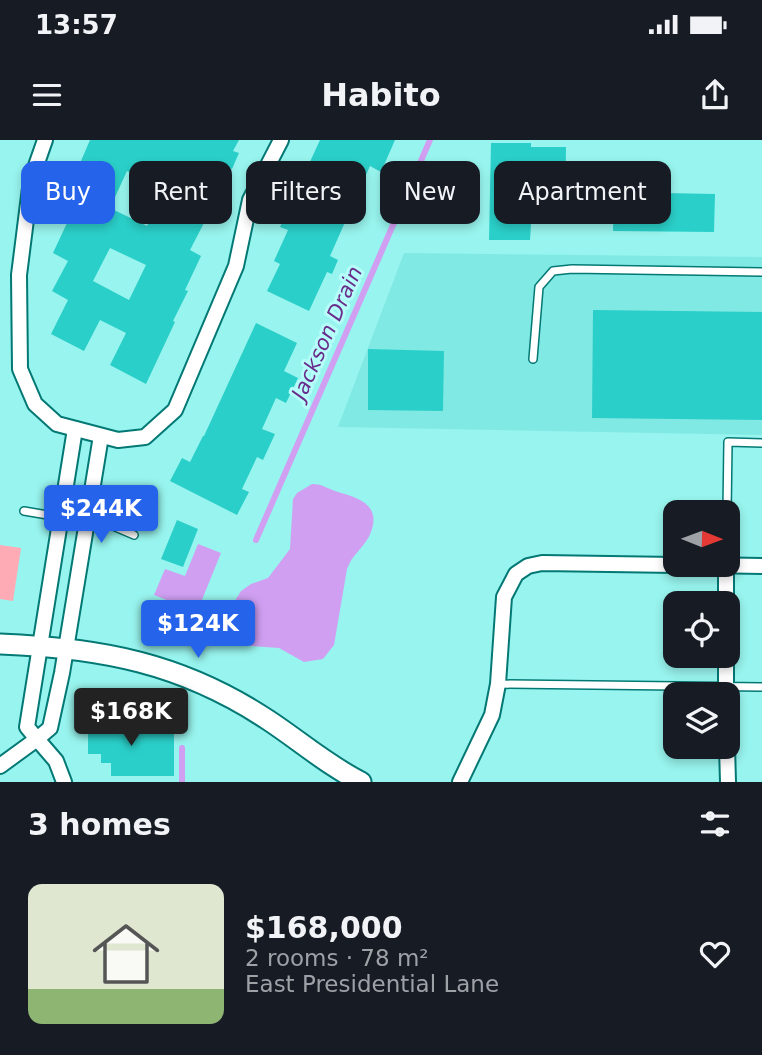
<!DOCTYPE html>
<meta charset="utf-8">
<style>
body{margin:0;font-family:"DejaVu Sans",sans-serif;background:#242831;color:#f1f3f6;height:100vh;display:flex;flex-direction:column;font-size:26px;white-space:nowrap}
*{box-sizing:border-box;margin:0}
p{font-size:23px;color:#9ea1a6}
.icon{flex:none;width:38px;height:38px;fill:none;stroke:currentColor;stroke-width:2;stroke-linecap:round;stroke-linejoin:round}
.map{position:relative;height:642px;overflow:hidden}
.details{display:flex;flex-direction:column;background:#171b24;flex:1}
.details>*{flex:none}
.hud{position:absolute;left:21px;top:21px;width:721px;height:63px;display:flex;gap:14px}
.needle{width:46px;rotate:91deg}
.buttons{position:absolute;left:663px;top:360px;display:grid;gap:14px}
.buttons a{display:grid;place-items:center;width:77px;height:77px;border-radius:14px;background:#171b24;box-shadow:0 4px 10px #0003;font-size:35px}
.price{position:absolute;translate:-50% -60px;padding:0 16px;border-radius:7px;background:#2563eb;color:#fff;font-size:23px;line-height:46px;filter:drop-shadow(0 2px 4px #0008)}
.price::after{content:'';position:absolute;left:50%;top:42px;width:21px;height:16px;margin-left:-10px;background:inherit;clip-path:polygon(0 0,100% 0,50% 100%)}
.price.selected{background:#222;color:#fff}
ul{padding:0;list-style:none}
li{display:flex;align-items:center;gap:21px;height:175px;padding:0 28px}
li span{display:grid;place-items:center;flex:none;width:196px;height:140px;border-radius:14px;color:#555}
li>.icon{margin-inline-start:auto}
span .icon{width:84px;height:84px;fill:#fffc;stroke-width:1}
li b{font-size:30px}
h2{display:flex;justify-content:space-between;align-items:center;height:84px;padding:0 28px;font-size:30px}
.tag{padding:0 24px;border-radius:14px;background:#171b24;box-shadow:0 4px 10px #0003;font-size:24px;line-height:63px}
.tag.selected{background:#2563eb;color:#fff}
.status{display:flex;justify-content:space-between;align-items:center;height:49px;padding:0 35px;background:#171b24;direction:ltr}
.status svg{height:19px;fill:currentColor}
header{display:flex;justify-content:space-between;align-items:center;height:91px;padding:0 28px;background:#171b24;font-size:32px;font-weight:700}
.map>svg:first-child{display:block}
.built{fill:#81e9e3}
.green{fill:#ffabb6}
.water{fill:#d09ff2}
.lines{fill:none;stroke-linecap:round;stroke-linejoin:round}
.stream{stroke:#d09ff2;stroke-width:6}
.building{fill:#2bcfc9;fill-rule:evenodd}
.service-casing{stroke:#037874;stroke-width:10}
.minor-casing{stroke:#037874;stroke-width:18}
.tertiary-casing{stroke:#037874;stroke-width:23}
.service{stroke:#fff;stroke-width:7}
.minor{stroke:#fff;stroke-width:14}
.tertiary{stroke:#fff;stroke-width:19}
.labels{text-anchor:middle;stroke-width:6;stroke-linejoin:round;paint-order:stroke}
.water-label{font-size:21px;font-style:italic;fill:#692c8b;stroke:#b6fef9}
</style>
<div class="status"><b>13:57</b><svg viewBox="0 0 49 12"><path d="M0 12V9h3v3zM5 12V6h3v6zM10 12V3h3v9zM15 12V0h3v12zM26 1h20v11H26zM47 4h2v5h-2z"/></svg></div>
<header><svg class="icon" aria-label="menu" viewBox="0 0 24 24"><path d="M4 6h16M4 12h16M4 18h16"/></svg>Habito<svg class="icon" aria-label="share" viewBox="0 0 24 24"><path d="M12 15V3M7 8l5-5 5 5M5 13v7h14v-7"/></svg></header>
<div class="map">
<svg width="762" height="642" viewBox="0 0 762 642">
<rect width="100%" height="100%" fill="#98f4ee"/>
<path class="built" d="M 404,113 L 762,117 L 762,295 L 338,287 Z"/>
<path class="green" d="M 0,405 L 21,408 L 13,461 L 0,459 Z"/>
<g class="water">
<path d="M 312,344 C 323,344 328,349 338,352 C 359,358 381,365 371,392 C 366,406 352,414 347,429 L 334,505 L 323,519 L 304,522 L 279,508 L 251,506 L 239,495 L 232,479 L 236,459 L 241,451 L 251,444 L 268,438 L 290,409 L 293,359 L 297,353 Z"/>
<path d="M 198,404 L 221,413 L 197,472 L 154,455 L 165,429 L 185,436 Z"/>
</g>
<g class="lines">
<g class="stream">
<path d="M 256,400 L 430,0"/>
<path d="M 182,642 L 182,608"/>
</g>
</g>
<g class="building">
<path d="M 90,0 L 239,0 L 233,11 L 239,13 L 232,29 L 227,27 L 201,79 L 205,81 L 190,110 L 201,116 L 185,150 L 188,151 L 173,181 L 175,182 L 146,244 L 110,225 L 126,193 L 100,180 L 84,211 L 51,194 L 68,160 L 52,151 L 68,121 L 53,113 L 67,83 L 58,79 L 75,45 L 71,44 ZM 127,31 L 154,44 L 151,49 L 164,55 L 147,86 L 110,68 ZM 110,108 L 146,125 L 129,160 L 93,141 Z"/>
<path d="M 320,0 L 395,0 L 381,32 L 370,26 L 330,116 L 338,120 L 332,134 L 327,132 L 309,171 L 267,151 L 280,124 L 274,121 L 288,90 L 280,87 Z"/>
<path d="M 491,3 L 531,3 L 531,7 L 566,7 L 565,84 L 531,84 L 530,100 L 489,100 Z"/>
<path d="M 614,52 L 715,54 L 714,92 L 613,91 Z"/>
<path d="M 593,170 L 762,172 L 762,280 L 592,278 Z"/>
<path d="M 256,183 L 297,203 L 284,231 L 298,238 L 286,263 L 276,258 L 262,289 L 275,294 L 263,320 L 257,317 L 242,349 L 249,352 L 237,375 L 170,341 L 182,318 L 190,322 L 203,296 L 204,296 Z"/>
<path d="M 368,209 L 444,211 L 443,271 L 368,270 Z"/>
<path d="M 177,380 L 198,389 L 183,427 L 161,419 Z"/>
<path d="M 88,573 L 113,573 L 113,590 L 174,590 L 174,636 L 111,636 L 111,623 L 101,623 L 101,614 L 88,614 Z"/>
</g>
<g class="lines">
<g class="service-casing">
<g id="service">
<path d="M 533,219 L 539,147 L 553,131 L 572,129 L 762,132"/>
<path d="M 24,371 L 113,386 L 134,395"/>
<path d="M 727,373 L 728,302 L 762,303"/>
<path d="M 498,544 L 762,547"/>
</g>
</g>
<g class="minor-casing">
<g id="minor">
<path d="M 45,0 L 31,40 L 19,135 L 20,229 L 35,264 L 57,284 L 118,300 L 145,297 L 175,270 L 236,126 L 250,60 L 281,0"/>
<path d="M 75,289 L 27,587 L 37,599 L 50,588 L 62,533 L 101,296"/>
<path d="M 704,425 L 762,426"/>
<path d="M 726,464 L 726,426"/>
<path d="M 726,516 L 726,555"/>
<path d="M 727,607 L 728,642"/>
<path d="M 0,626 L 37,599 L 56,621 L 64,642"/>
<path d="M 460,642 L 492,575 L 498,544 L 504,457 L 516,434 L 528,426 L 542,423 L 676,425"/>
</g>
</g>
<g class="tertiary-casing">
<path id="tertiary" d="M 0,504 C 101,508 182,523 268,580 C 300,601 327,625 361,642"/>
</g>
<use href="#service" class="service"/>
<use href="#minor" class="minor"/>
<use href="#tertiary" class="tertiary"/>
</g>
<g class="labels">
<g class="water-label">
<text transform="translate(327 193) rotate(-66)" y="7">Jackson Drain</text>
</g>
</g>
</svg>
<div class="buttons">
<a><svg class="needle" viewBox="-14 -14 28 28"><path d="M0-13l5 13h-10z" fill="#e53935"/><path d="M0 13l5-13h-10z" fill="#9ea1a6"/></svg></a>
<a><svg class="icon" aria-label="locate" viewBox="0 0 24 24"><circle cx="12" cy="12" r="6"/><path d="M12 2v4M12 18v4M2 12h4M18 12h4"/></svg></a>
<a><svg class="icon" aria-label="layers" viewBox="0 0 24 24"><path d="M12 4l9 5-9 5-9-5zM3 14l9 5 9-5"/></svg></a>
</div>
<b class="price" style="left:101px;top:405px">$244K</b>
<b class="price" style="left:198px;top:520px">$124K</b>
<b class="price selected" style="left:131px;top:608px">$168K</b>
<div class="hud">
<a class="tag selected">Buy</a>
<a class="tag">Rent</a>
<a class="tag">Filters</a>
<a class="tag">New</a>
<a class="tag">Apartment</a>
</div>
</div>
<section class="details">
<h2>3 homes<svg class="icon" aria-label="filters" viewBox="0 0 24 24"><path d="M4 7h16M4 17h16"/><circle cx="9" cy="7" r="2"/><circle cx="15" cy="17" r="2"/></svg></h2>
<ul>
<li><span style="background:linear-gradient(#dfe7d0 75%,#8fb573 0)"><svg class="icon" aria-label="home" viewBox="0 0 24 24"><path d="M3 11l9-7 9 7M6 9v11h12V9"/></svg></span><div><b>$168,000</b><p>2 rooms · 78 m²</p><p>East Presidential Lane</p></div><svg class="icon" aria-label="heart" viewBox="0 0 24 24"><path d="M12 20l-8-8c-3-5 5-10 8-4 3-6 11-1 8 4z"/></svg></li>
</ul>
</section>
